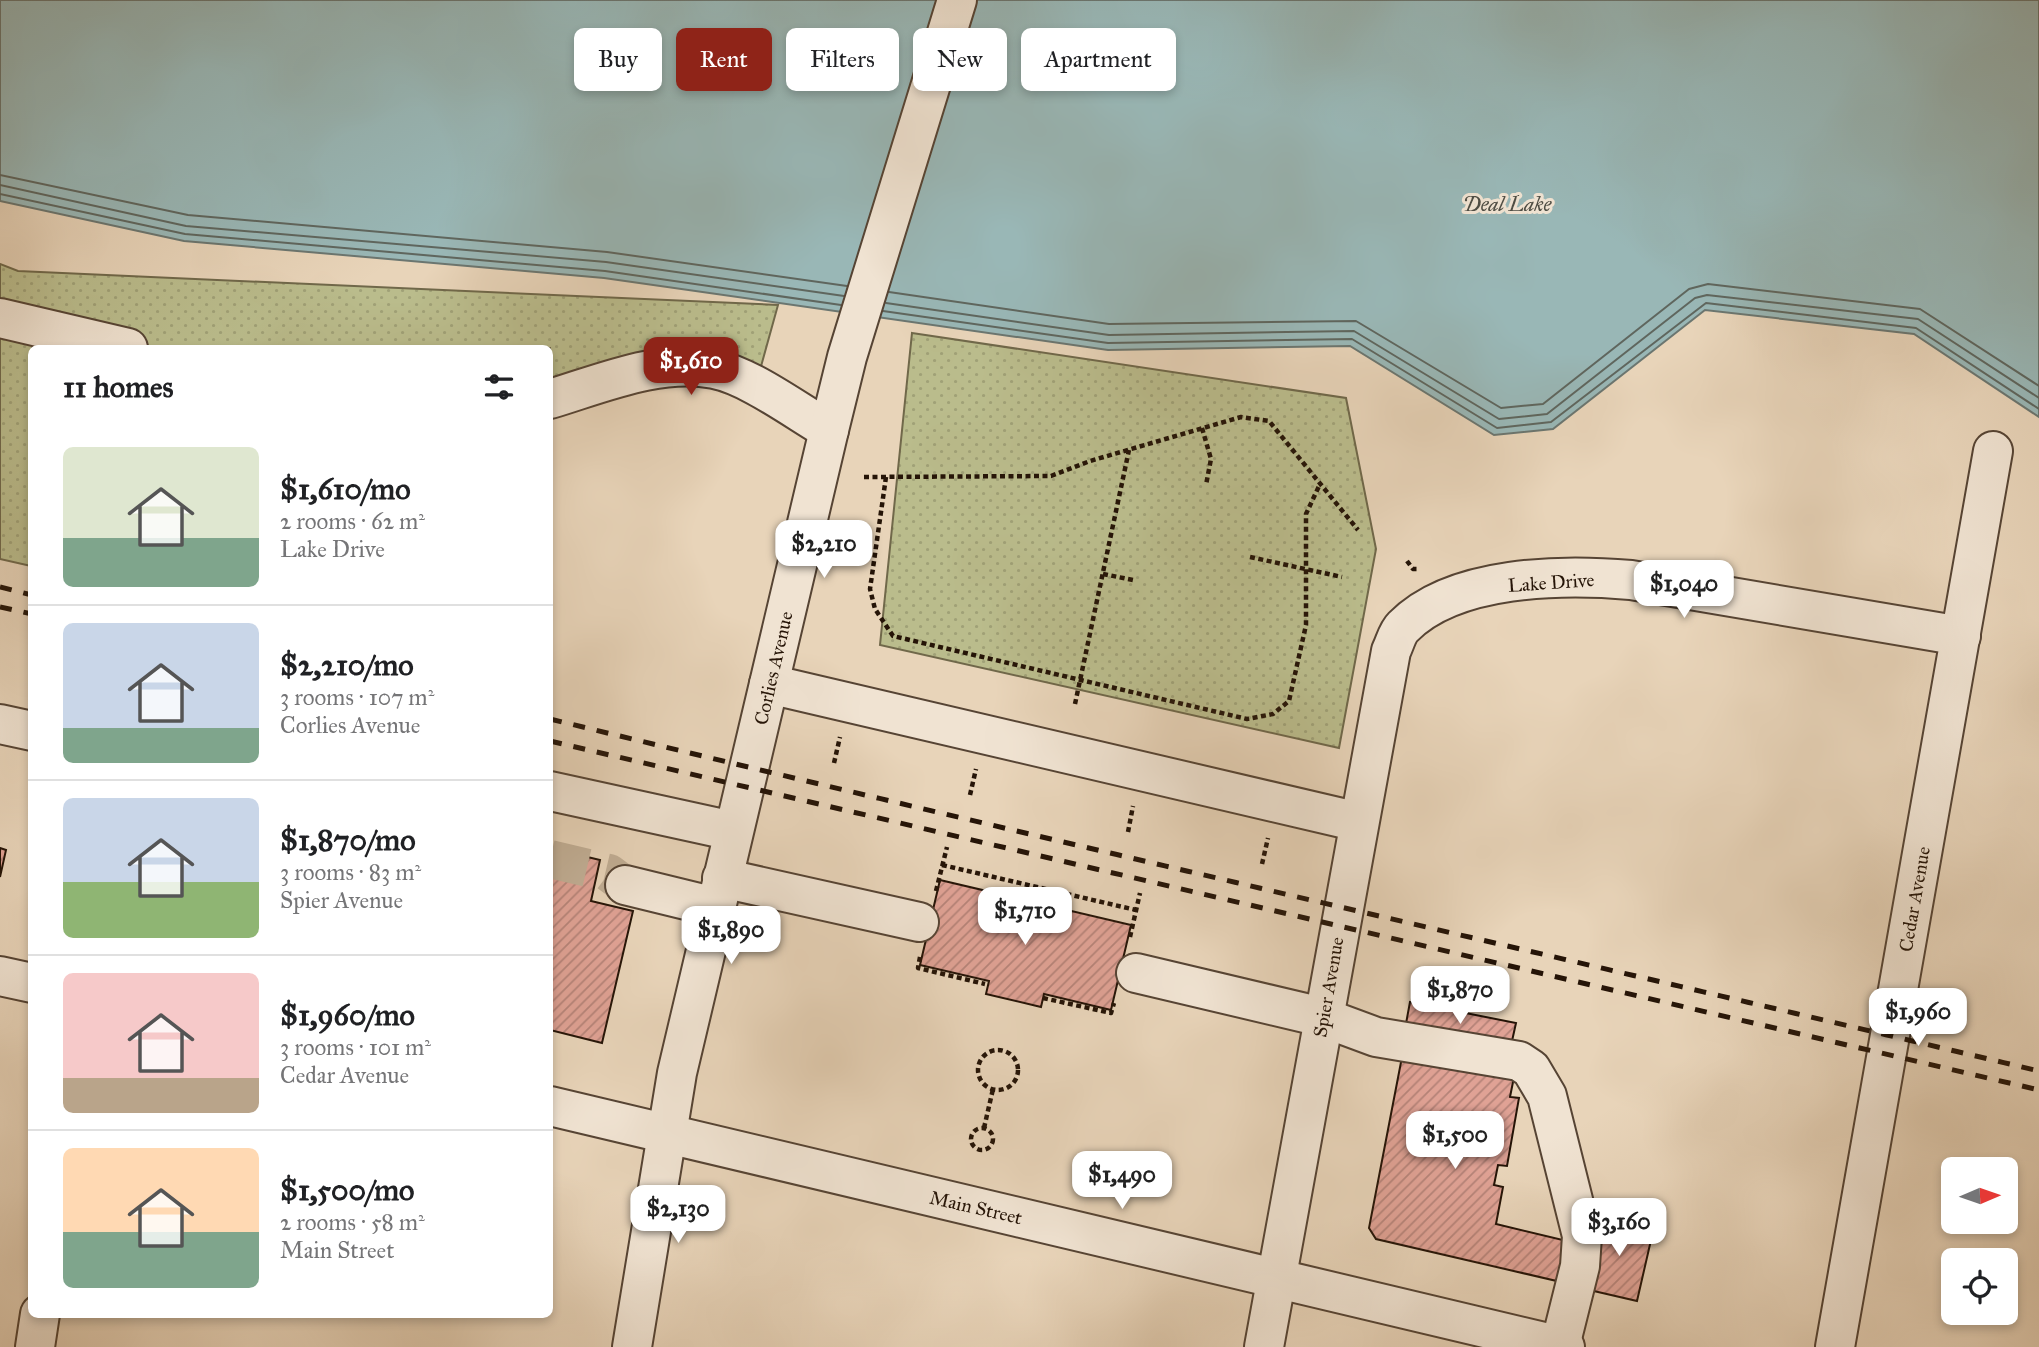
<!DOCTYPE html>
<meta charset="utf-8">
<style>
body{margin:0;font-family:"IM FELL Great Primer",serif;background:#f6f6f6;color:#202124;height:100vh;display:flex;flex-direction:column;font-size:26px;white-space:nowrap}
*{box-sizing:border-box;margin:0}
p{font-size:23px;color:#757577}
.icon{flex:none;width:38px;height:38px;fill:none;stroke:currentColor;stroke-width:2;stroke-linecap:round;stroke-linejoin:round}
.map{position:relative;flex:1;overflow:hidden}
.sheet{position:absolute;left:28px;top:345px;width:525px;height:973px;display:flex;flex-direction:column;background:#fff;border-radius:10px;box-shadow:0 4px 10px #0003}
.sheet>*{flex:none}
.guide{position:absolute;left:574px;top:28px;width:665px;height:63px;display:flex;gap:14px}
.needle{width:46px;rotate:88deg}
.fabs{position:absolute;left:1941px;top:1157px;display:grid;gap:14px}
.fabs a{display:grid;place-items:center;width:77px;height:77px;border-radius:10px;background:#fff;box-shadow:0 4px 10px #0003;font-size:35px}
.price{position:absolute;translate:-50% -60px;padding:0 16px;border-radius:14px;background:#fff;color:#222;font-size:23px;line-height:46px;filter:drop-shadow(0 2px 4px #0008)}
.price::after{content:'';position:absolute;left:50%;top:42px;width:21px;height:16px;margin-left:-10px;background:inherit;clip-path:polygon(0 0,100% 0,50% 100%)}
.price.active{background:#8f2418;color:#fff}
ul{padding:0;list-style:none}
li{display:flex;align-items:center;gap:21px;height:175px;padding:0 35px}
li+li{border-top:2px solid #e0e0e0}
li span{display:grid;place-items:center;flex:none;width:196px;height:140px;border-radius:10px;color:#555}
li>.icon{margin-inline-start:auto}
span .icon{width:84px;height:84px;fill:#fffc;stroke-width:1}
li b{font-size:30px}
h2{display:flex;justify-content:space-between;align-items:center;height:84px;padding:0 35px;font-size:30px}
.pill{padding:0 24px;border-radius:10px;background:#fff;box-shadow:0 4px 10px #0003;font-size:24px;line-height:63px}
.pill.active{background:#8f2418;color:#fff}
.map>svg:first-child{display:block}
.park{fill:url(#park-dots);stroke:#70684a;stroke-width:2}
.water{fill:#99b7b6;stroke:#6b7670;stroke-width:2}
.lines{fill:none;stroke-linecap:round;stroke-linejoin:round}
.shore{stroke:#5f665e;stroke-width:2}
.building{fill:url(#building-hatch);stroke:#251407;stroke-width:2}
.minor-tunnel{stroke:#c1ae95;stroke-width:38;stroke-dasharray:38 19;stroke-linecap:butt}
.minor-casing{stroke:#564434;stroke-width:42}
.path{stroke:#251407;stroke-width:4.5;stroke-dasharray:5 3.5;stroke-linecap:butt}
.minor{stroke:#f0e3d2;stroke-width:38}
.rail{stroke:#251407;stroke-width:5;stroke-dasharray:12 12;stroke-linecap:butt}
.labels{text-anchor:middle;stroke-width:6;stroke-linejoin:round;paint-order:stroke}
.street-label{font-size:19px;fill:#251407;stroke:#f0e3d2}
.water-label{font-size:21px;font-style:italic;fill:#4e4d44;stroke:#f0e3d2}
</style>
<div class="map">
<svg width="2039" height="1347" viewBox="0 0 2039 1347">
<defs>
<pattern id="park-dots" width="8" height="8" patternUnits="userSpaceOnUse" patternTransform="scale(1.75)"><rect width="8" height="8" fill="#babc8c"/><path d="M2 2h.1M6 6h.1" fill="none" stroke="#a0a177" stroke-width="1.8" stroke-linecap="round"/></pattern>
<pattern id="building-hatch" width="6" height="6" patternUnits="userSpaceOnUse" patternTransform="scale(1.75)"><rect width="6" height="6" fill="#e0a295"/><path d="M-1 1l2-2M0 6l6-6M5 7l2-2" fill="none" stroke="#b58378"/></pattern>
</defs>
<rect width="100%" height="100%" fill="#e8d4b9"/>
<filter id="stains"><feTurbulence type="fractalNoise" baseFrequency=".00286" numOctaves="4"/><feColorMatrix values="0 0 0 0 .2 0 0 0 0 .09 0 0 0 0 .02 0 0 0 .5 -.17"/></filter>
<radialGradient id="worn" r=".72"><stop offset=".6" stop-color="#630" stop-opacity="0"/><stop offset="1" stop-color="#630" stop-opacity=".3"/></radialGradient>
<g class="park">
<path d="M 0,264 L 18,271 L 778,305 L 752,399 L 717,374 L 550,404 L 550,348 L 32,348 L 31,566 L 0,559 Z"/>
<path d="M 912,333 L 1346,398 L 1376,549 L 1339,748 L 880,645 Z"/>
</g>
<path class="water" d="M 0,0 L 2039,0 L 2039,417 L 1914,334 L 1705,310 L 1553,429 L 1494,435 L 1350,346 L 1108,350 L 604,278 L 184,241 L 0,201 Z"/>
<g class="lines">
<g class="shore">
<path d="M 0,175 L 188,215 L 607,252 L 847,286"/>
<path d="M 0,185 L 186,226 L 606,262 L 844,296"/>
<path d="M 0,194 L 185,234 L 605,271 L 841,305"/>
<path d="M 889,292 L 1109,324 L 1356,321 L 1501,408 L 1543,404 L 1689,289 L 1708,284 L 1920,309 L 2039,386"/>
<path d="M 886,303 L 1109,335 L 1354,331 L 1499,419 L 1547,414 L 1695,298 L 1707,295 L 1918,319 L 2039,398"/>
<path d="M 883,311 L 1108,343 L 1352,339 L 1497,428 L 1551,422 L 1706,303 L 1916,328 L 2039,409"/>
</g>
</g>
<g class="building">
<path d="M 0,848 L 6,850 L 0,877 Z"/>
<path d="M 550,848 L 600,860 L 591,901 L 633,911 L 602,1043 L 550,1030 Z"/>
<path d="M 940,880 L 1131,925 L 1111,1010 L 1044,994 L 1041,1007 L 986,994 L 989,981 L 920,965 Z"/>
<path d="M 1410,1002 L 1516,1023 L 1510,1050 L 1405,1029 Z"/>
<path d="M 1402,1057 L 1514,1077 L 1510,1097 L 1519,1098 L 1507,1166 L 1498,1165 L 1494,1185 L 1503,1187 L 1496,1224 L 1571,1242 L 1561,1282 L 1376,1239 L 1369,1228 Z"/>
<path d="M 1602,1215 L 1654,1227 L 1637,1301 L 1585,1289 Z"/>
</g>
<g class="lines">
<path class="minor-tunnel" d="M 550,859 L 609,873 L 625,885"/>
<g class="minor-casing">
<g id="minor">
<path d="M 0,318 L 128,348"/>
<path d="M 550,399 C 600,384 660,358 714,369 C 750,376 796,411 829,430"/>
<path d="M 769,684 L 1359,822"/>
<path d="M 0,724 L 32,731"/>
<path d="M 550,791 L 733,831"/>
<path d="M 722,878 L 919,922"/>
<path d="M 625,885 L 715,907"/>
<path d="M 1136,973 L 1322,1017 L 1376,1037 L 1519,1061 L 1531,1069 L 1547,1096 L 1582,1236 L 1580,1266 L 1560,1346"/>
<path d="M 0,976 L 32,983"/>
<path d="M 550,1106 L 1565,1347"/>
<path d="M 35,1347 L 40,1314"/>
<path d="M 632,1347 L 677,1073 L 829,430 L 847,357 L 957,0"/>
<path d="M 1264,1347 L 1391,651 C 1395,643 1397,633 1403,627 C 1454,575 1563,574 1631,580 L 1961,636"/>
<path d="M 1835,1347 L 1993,451"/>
</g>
</g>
<g class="path">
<path d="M 1202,428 L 1211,459 L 1206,485"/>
<path d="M 864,477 L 1051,476 L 1090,461 L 1241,417 L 1269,421 L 1358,530"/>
<path d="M 886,477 L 870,589 L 875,609 L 893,636 L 1247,719 L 1273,714 L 1289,701 L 1306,625 L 1306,514 L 1320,484"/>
<path d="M 1250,557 L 1342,577"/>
<path d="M 1407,561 L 1413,569 L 1419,569"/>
<path d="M 1103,574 L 1133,580"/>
<path d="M 1075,704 L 1129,450"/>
<path d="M 834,763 L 840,737"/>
<path d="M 970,795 L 976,769"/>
<path d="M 1128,832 L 1133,806"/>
<path d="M 1262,864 L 1268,838"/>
<path d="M 942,865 L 1136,910"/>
<path d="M 936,891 L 947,847"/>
<path d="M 1130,937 L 1140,893"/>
<path d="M 920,957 L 918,968 L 985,984"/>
<path d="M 1043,998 L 1111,1013 L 1114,1003"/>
<circle cx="998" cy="1070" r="20"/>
<circle cx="982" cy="1139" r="11"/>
<path d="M 984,1128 L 993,1089"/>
</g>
<use href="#minor" class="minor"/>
<g class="rail">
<path d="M 0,587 L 32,595"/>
<path d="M 0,607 L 32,614"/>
<path d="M 550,719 C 1045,840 1543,953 2039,1071"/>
<path d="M 550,741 L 2039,1090"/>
</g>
</g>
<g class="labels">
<g class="street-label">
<text transform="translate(1551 582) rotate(-4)" y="7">Lake Drive</text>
<text transform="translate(773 668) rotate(-77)" y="7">Corlies Avenue</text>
<text transform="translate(1914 899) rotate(-80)" y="7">Cedar Avenue</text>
<text transform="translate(1328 987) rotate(-80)" y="7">Spier Avenue</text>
<text transform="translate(976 1207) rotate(13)" y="7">Main Street</text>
</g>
<g class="water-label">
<text x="1507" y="211">Deal Lake</text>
</g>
</g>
<rect width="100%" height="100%" filter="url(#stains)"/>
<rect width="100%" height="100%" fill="url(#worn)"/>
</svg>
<div class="fabs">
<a><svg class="needle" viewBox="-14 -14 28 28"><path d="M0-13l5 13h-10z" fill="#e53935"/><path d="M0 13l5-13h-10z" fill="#757577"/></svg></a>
<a><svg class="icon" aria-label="locate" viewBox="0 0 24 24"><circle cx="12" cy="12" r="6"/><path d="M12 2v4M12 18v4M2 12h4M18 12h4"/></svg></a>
</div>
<b class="price active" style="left:691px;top:397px">$1,610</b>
<b class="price" style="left:824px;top:580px">$2,210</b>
<b class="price" style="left:1684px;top:620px">$1,040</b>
<b class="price" style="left:1025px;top:947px">$1,710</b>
<b class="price" style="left:731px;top:966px">$1,890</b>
<b class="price" style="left:1460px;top:1026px">$1,870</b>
<b class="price" style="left:1918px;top:1048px">$1,960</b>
<b class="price" style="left:1455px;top:1171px">$1,500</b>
<b class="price" style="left:1122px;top:1211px">$1,490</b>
<b class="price" style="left:678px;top:1245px">$2,130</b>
<b class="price" style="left:1619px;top:1258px">$3,160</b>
<div class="guide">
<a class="pill">Buy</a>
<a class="pill active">Rent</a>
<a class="pill">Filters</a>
<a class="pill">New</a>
<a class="pill">Apartment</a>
</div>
<section class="sheet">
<h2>11 homes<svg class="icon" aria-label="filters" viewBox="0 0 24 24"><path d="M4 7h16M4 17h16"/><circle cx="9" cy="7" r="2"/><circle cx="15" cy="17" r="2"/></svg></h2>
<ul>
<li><span style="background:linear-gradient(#dfe7d0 65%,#7fa58c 0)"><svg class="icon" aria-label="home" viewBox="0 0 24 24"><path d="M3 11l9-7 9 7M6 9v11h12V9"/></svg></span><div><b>$1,610/mo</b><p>2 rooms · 62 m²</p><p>Lake Drive</p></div></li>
<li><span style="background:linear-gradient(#c9d6e8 75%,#7fa58c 0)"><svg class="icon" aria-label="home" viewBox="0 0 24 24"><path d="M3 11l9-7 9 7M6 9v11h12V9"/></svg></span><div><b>$2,210/mo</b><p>3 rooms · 107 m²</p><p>Corlies Avenue</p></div></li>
<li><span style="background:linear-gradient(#c9d6e8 60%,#8fb573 0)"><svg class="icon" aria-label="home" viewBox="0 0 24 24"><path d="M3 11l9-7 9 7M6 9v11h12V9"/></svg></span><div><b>$1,870/mo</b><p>3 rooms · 83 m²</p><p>Spier Avenue</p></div></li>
<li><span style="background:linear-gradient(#f6c9c9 75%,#b9a48a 0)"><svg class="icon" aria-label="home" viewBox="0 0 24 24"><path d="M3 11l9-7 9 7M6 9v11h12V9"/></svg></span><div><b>$1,960/mo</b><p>3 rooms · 101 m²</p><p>Cedar Avenue</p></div></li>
<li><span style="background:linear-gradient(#ffd9b3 60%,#7fa58c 0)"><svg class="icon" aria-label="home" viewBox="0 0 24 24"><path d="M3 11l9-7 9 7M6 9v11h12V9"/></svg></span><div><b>$1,500/mo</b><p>2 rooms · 58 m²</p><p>Main Street</p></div></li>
</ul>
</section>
</div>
